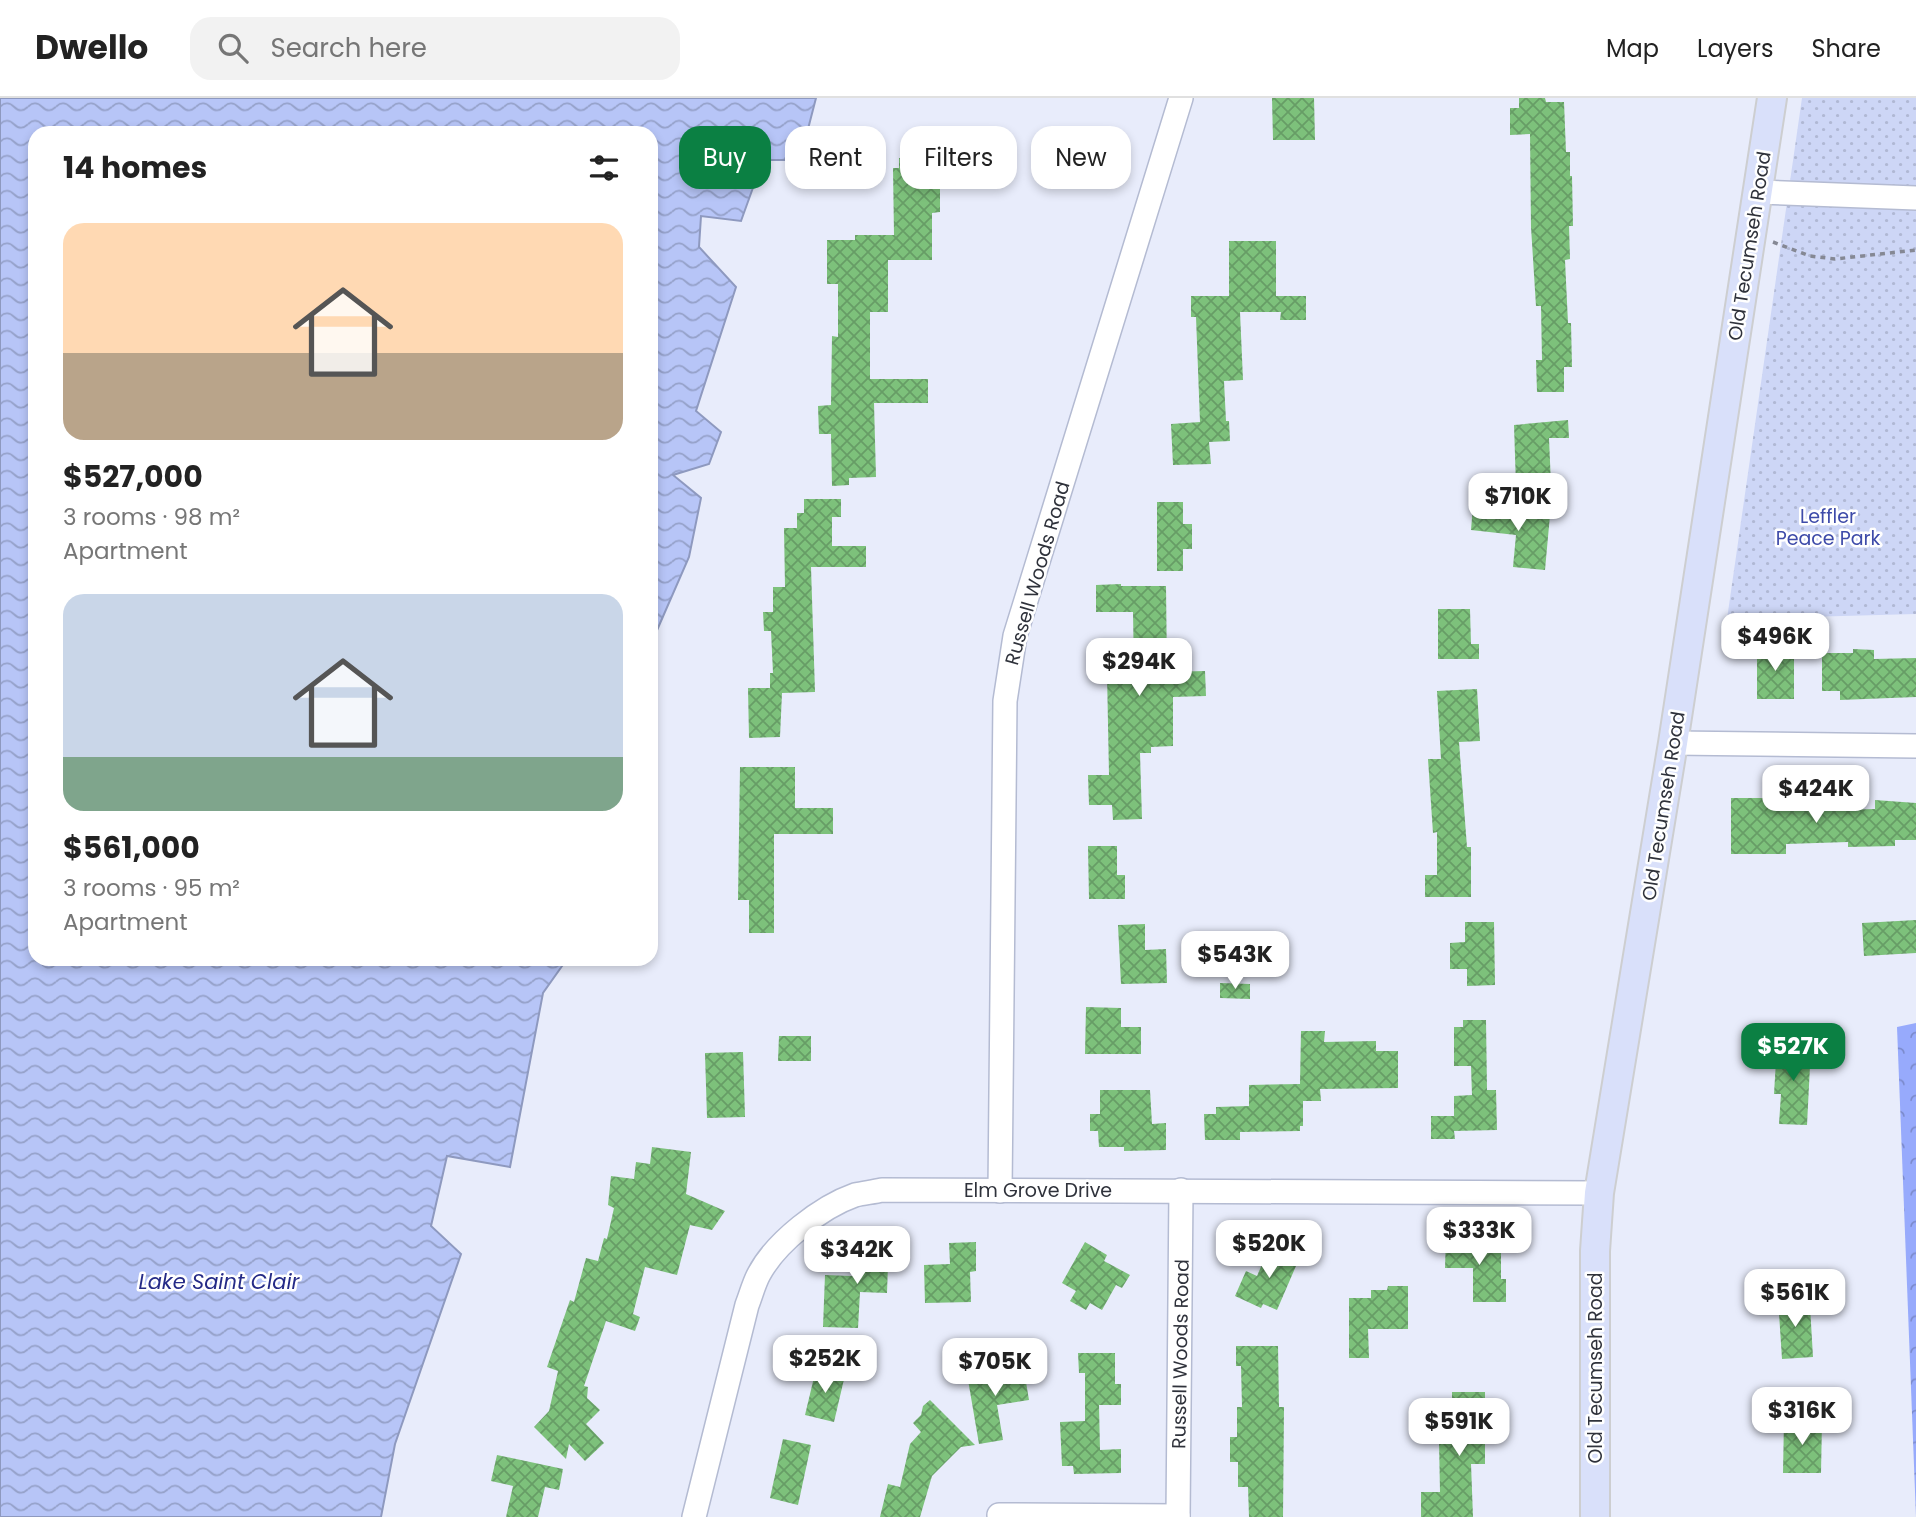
<!DOCTYPE html>
<meta charset="utf-8">
<style>
body{margin:0;font-family:Poppins,sans-serif;background:#f2f2f2;color:#222;height:100vh;display:flex;flex-direction:column;font-size:26px;white-space:nowrap}
*{box-sizing:border-box;margin:0}
p{font-size:23px;color:#767676}
.icon{flex:none;width:38px;height:38px;fill:none;stroke:currentColor;stroke-width:2;stroke-linecap:round;stroke-linejoin:round}
.map{position:relative;flex:1;overflow:hidden}
.details{position:absolute;left:28px;top:28px;width:630px;height:840px;display:flex;flex-direction:column;background:#fff;border-radius:21px;box-shadow:0 4px 10px #0003}
.details>*{flex:none}
.guide{position:absolute;left:679px;top:28px;width:665px;height:63px;display:flex;gap:14px}
.price{position:absolute;translate:-50% -60px;padding:0 16px;border-radius:14px;background:#fff;color:#222;font-size:23px;line-height:46px;filter:drop-shadow(0 2px 4px #0008)}
.price::after{content:'';position:absolute;left:50%;top:42px;width:21px;height:16px;margin-left:-10px;background:inherit;clip-path:polygon(0 0,100% 0,50% 100%)}
.price.selected{background:#0b8043;color:#fff}
ul{padding:0;list-style:none}
li{display:grid;align-content:center;gap:14px;height:371px;padding:0 35px}
li span{display:grid;place-items:center;height:217px;border-radius:21px;color:#555}
li>.icon{margin-inline-start:auto}
span .icon{width:126px;height:126px;fill:#fffc;stroke-width:1}
li b{font-size:30px}
h2{display:flex;justify-content:space-between;align-items:center;height:84px;padding:0 35px;font-size:30px}
.tag{padding:0 24px;border-radius:21px;background:#fff;box-shadow:0 4px 10px #0003;font-size:24px;line-height:63px}
.tag.selected{background:#0b8043;color:#fff}
header{display:flex;align-items:center;gap:42px;box-sizing:border-box;height:98px;padding:0 35px;background:#fff;border-bottom:2px solid #e0e0e0}
header strong{font-size:33px}
nav{display:flex;gap:38px;margin-inline-start:auto;font-size:24px}
.search{width:490px;height:63px;background:#f2f2f2;display:flex;align-items:center;gap:18px;box-sizing:border-box;padding:0 24px;border-radius:21px;color:#767676;font-size:26px}
.map>svg:first-child{display:block}
.grass{fill:url(#grass-dots)}
.forest{fill:url(#forest-crowns)}
.water{fill:url(#water-waves);stroke:#8e99bf;stroke-width:2}
.building{fill:url(#building-cross-hatch)}
.lines{fill:none;stroke-linecap:round;stroke-linejoin:round}
.minor-casing{stroke:#b4bbd2;stroke-width:26}
.major-casing{stroke:#cdced0;stroke-width:32}
.path{stroke:#858894;stroke-width:3.5;stroke-dasharray:5 5;stroke-linecap:butt}
.minor{stroke:#fff;stroke-width:23}
.major{stroke:#d9e0fa;stroke-width:28}
.labels{text-anchor:middle;stroke-width:5;stroke-linejoin:round;paint-order:stroke}
.street-label{font-size:19px;fill:#2f323b;stroke:#fff}
.park-label{font-size:19px;fill:#3e4ba9;stroke:#fff}
.water-label{font-size:21px;font-style:italic;fill:#252b87;stroke:#fff}
</style>
<header>
<strong>Dwello</strong>
<div class="search"><svg class="icon" aria-label="search" viewBox="0 0 24 24"><circle cx="10" cy="10" r="6"/><path d="M15 15l6 6"/></svg>Search here</div>
<nav><a>Map</a><a>Layers</a><a>Share</a></nav>
</header>
<div class="map">
<svg width="1916" height="1419" viewBox="0 0 1916 1419">
<defs>
<pattern id="grass-dots" width="8" height="8" patternUnits="userSpaceOnUse" patternTransform="scale(1.75)"><rect width="8" height="8" fill="#cdd6f6"/><path d="M2 2h.1M6 6h.1" fill="none" stroke="#b0b8d4" stroke-width="1.8" stroke-linecap="round"/></pattern>
<pattern id="forest-crowns" width="20" height="18" patternUnits="userSpaceOnUse" patternTransform="scale(1.75)"><rect width="20" height="18" fill="#97aafc"/><path d="M2 6a3 3 0 1 1 6 0M12 15a3 3 0 1 1 6 0" fill="none" stroke="#7c8bcd"/></pattern>
<pattern id="water-waves" width="16" height="10" patternUnits="userSpaceOnUse" patternTransform="scale(1.75)"><rect width="16" height="10" fill="#b7c5f7"/><path d="M0 5q4-4 8 0t8 0" fill="none" stroke="#95a1c9"/></pattern>
<pattern id="building-cross-hatch" width="8" height="8" patternUnits="userSpaceOnUse" patternTransform="scale(1.75)"><rect width="8" height="8" fill="#7dc17b"/><path d="M0 0l8 8M0 8l8-8" fill="none" stroke="#679d66"/></pattern>
</defs>
<rect width="100%" height="100%" fill="#e8ecfb"/>
<path class="grass" d="M 1802,0 L 1916,0 L 1916,516 L 1727,521 Z"/>
<path class="forest" d="M 1916,925 L 1916,1419 L 1897,929 Z"/>
<path class="water" d="M 0,0 L 816,0 L 800,62 L 763,62 L 741,123 L 701,118 L 699,149 L 736,189 L 696,313 L 721,334 L 709,366 L 673,377 L 701,400 L 689,459 L 651,546 L 651,35 L 35,35 L 35,861 L 567,861 L 543,895 L 510,1069 L 447,1058 L 431,1128 L 461,1156 L 395,1346 L 381,1419 L 0,1419 Z"/>
<g class="building">
<path d="M 1272,0 L 1314,0 L 1315,42 L 1273,42 Z"/>
<path d="M 1519,0 L 1545,0 L 1546,4 L 1564,4 L 1566,54 L 1570,54 L 1570,78 L 1572,78 L 1573,128 L 1569,128 L 1570,161 L 1565,162 L 1568,225 L 1571,225 L 1572,269 L 1564,269 L 1564,294 L 1537,294 L 1536,262 L 1542,262 L 1541,208 L 1536,208 L 1531,129 L 1530,36 L 1510,37 L 1510,10 L 1519,10 Z"/>
<path d="M 955,58 L 956,86 L 940,87 L 940,114 L 932,115 L 932,162 L 888,162 L 888,214 L 870,214 L 870,281 L 928,281 L 928,305 L 874,305 L 876,379 L 849,380 L 849,387 L 832,388 L 831,336 L 819,336 L 818,308 L 831,307 L 832,238 L 838,239 L 838,186 L 827,186 L 827,142 L 855,142 L 855,137 L 894,137 L 893,70 L 899,70 L 899,60 Z"/>
<path d="M 1229,143 L 1276,143 L 1276,198 L 1306,198 L 1306,222 L 1280,222 L 1281,214 L 1240,214 L 1243,282 L 1224,283 L 1226,323 L 1229,323 L 1230,343 L 1209,344 L 1211,366 L 1173,367 L 1171,326 L 1200,324 L 1196,219 L 1191,219 L 1191,198 L 1229,198 Z"/>
<path d="M 1568,322 L 1569,340 L 1549,340 L 1551,387 L 1516,388 L 1514,327 Z"/>
<path d="M 804,401 L 841,401 L 841,419 L 832,419 L 832,448 L 866,448 L 866,469 L 811,469 L 815,594 L 782,595 L 780,639 L 749,640 L 748,590 L 770,590 L 770,575 L 773,575 L 771,533 L 764,533 L 763,514 L 773,514 L 773,489 L 785,489 L 784,430 L 797,430 L 797,415 L 804,415 Z"/>
<path d="M 1157,404 L 1183,404 L 1183,426 L 1192,426 L 1192,451 L 1183,451 L 1183,473 L 1157,473 Z"/>
<path d="M 1473,408 L 1550,417 L 1545,472 L 1513,469 L 1516,437 L 1471,432 Z"/>
<path d="M 1121,486 L 1121,488 L 1166,488 L 1167,574 L 1205,573 L 1206,598 L 1173,599 L 1173,648 L 1151,649 L 1151,655 L 1140,655 L 1142,721 L 1113,722 L 1112,707 L 1089,707 L 1088,677 L 1109,677 L 1107,575 L 1134,574 L 1133,514 L 1096,514 L 1096,487 Z"/>
<path d="M 1438,511 L 1470,511 L 1471,546 L 1479,546 L 1479,561 L 1438,561 Z"/>
<path d="M 1757,548 L 1794,549 L 1794,601 L 1757,601 Z"/>
<path d="M 1853,551 L 1874,552 L 1874,561 L 1916,560 L 1916,599 L 1840,602 L 1840,593 L 1822,593 L 1822,555 L 1853,555 Z"/>
<path d="M 1477,591 L 1480,643 L 1459,644 L 1467,749 L 1471,749 L 1471,799 L 1425,799 L 1425,777 L 1437,777 L 1437,734 L 1433,735 L 1428,661 L 1441,661 L 1437,593 Z"/>
<path d="M 740,669 L 795,669 L 795,710 L 833,710 L 833,736 L 774,736 L 774,835 L 749,835 L 749,802 L 738,802 Z"/>
<path d="M 1731,700 L 1786,700 L 1786,710 L 1841,709 L 1841,712 L 1875,711 L 1875,702 L 1916,705 L 1916,742 L 1895,742 L 1895,748 L 1848,749 L 1848,744 L 1786,746 L 1786,756 L 1731,756 Z"/>
<path d="M 1088,748 L 1117,748 L 1117,777 L 1125,777 L 1125,801 L 1089,801 Z"/>
<path d="M 1916,822 L 1916,855 L 1864,858 L 1862,825 Z"/>
<path d="M 1465,824 L 1494,824 L 1495,887 L 1467,888 L 1467,871 L 1450,871 L 1450,845 L 1465,844 Z"/>
<path d="M 1145,826 L 1145,852 L 1166,851 L 1167,885 L 1121,886 L 1118,827 Z"/>
<path d="M 1220,885 L 1250,886 L 1250,901 L 1220,900 Z"/>
<path d="M 1086,909 L 1121,910 L 1121,929 L 1141,929 L 1141,956 L 1085,956 Z"/>
<path d="M 1463,922 L 1486,922 L 1487,992 L 1496,992 L 1497,1032 L 1454,1033 L 1455,1041 L 1431,1041 L 1431,1018 L 1454,1018 L 1454,998 L 1472,997 L 1471,968 L 1454,968 L 1454,929 L 1463,929 Z"/>
<path d="M 1301,933 L 1325,933 L 1324,944 L 1376,943 L 1376,953 L 1398,953 L 1398,990 L 1320,991 L 1321,1003 L 1303,1003 L 1303,1028 L 1300,1028 L 1300,1033 L 1240,1034 L 1240,1042 L 1205,1042 L 1204,1016 L 1216,1016 L 1216,1009 L 1249,1008 L 1249,987 L 1300,986 Z"/>
<path d="M 779,938 L 811,938 L 811,963 L 778,963 Z"/>
<path d="M 1777,946 L 1811,948 L 1807,1027 L 1779,1026 L 1781,996 L 1774,996 Z"/>
<path d="M 743,954 L 745,1019 L 707,1020 L 705,955 Z"/>
<path d="M 1100,992 L 1150,992 L 1152,1026 L 1166,1025 L 1166,1052 L 1124,1053 L 1124,1049 L 1099,1049 L 1098,1033 L 1090,1033 L 1090,1016 L 1100,1016 Z"/>
<path d="M 652,1049 L 691,1054 L 686,1096 L 725,1113 L 712,1132 L 690,1127 L 677,1177 L 645,1169 L 633,1216 L 640,1219 L 635,1233 L 606,1223 L 584,1288 L 588,1289 L 587,1300 L 600,1312 L 586,1326 L 604,1345 L 585,1363 L 569,1346 L 566,1361 L 534,1329 L 549,1313 L 558,1273 L 547,1269 L 570,1202 L 574,1204 L 586,1160 L 598,1163 L 604,1140 L 607,1141 L 614,1110 L 608,1107 L 611,1078 L 634,1081 L 636,1064 L 650,1066 Z"/>
<path d="M 1446,1138 L 1464,1138 L 1465,1146 L 1501,1146 L 1501,1181 L 1506,1181 L 1506,1204 L 1473,1204 L 1473,1170 L 1445,1170 Z"/>
<path d="M 976,1144 L 976,1173 L 970,1174 L 971,1204 L 925,1205 L 924,1167 L 950,1166 L 949,1145 Z"/>
<path d="M 1085,1144 L 1107,1157 L 1104,1163 L 1130,1177 L 1122,1190 L 1116,1187 L 1102,1212 L 1090,1205 L 1086,1212 L 1070,1203 L 1076,1193 L 1062,1185 Z"/>
<path d="M 1270,1148 L 1299,1161 L 1277,1212 L 1263,1206 L 1261,1210 L 1235,1198 L 1246,1173 L 1257,1178 Z"/>
<path d="M 853,1151 L 905,1153 L 904,1168 L 888,1167 L 887,1195 L 860,1194 L 858,1230 L 823,1229 L 825,1177 L 852,1178 Z"/>
<path d="M 1388,1188 L 1408,1188 L 1408,1231 L 1368,1231 L 1369,1260 L 1349,1260 L 1349,1200 L 1371,1200 L 1371,1192 L 1387,1192 Z"/>
<path d="M 1800,1199 L 1800,1209 L 1810,1208 L 1813,1259 L 1782,1261 L 1778,1200 Z"/>
<path d="M 1236,1248 L 1278,1248 L 1279,1309 L 1284,1309 L 1283,1419 L 1249,1419 L 1248,1389 L 1238,1389 L 1238,1364 L 1230,1364 L 1230,1339 L 1237,1339 L 1237,1309 L 1242,1309 L 1241,1268 L 1236,1268 Z"/>
<path d="M 1078,1255 L 1115,1255 L 1115,1286 L 1121,1286 L 1121,1307 L 1099,1307 L 1100,1352 L 1121,1351 L 1121,1375 L 1074,1376 L 1073,1368 L 1062,1368 L 1060,1324 L 1085,1323 L 1085,1275 L 1079,1275 Z"/>
<path d="M 1023,1266 L 1029,1302 L 997,1307 L 1003,1342 L 979,1346 L 967,1276 Z"/>
<path d="M 816,1271 L 845,1277 L 834,1324 L 805,1317 Z"/>
<path d="M 1452,1294 L 1485,1294 L 1485,1366 L 1471,1366 L 1473,1419 L 1421,1419 L 1421,1394 L 1440,1394 L 1439,1343 L 1447,1343 L 1447,1315 L 1452,1315 Z"/>
<path d="M 930,1302 L 975,1347 L 961,1349 L 932,1378 L 920,1419 L 880,1419 L 888,1386 L 900,1389 L 910,1346 L 921,1334 L 913,1325 L 921,1317 L 923,1308 Z"/>
<path d="M 1784,1322 L 1822,1323 L 1821,1375 L 1783,1375 Z"/>
<path d="M 783,1341 L 811,1347 L 798,1407 L 770,1400 Z"/>
<path d="M 497,1357 L 563,1371 L 559,1392 L 545,1389 L 538,1419 L 506,1419 L 513,1388 L 491,1383 Z"/>
</g>
<g class="lines">
<g class="minor-casing">
<g id="minor">
<path d="M 1758,94 L 1916,100"/>
<path d="M 1673,645 L 1916,648"/>
<path d="M 1000,1093 L 1005,603 L 1015,538 L 1181,0"/>
<path d="M 999,1417 L 1178,1418"/>
<path d="M 694,1419 L 747,1207 C 751,1197 754,1185 759,1176 C 776,1144 821,1109 855,1097 C 864,1095 873,1094 882,1092 L 1599,1095"/>
<path d="M 1178,1419 L 1181,1092"/>
</g>
</g>
<g class="major-casing">
<path id="major" d="M 1595,1419 L 1595,1153 L 1599,1095 L 1673,645 L 1772,0"/>
</g>
<path class="path" d="M 1773,144 L 1810,158 L 1835,161 L 1916,152"/>
<use href="#minor" class="minor"/>
<use href="#major" class="major"/>
</g>
<g class="labels">
<g class="street-label">
<text transform="translate(1749 148) rotate(-81)" y="7">Old Tecumseh Road</text>
<text transform="translate(1037 475) rotate(-74)" y="7">Russell Woods Road</text>
<text transform="translate(1663 708) rotate(-81)" y="7">Old Tecumseh Road</text>
<text x="1038" y="1099">Elm Grove Drive</text>
<text transform="translate(1180 1256) rotate(-89)" y="7">Russell Woods Road</text>
<text transform="translate(1595 1270) rotate(-90)" y="7">Old Tecumseh Road</text>
</g>
<g class="park-label">
<text x="1828" y="425">Leffler<tspan x="1828" dy="22">Peace Park</tspan></text>
</g>
<g class="water-label">
<text x="219" y="1191">Lake Saint Clair</text>
</g>
</g>
</svg>
<b class="price" style="left:1518px;top:435px">$710K</b>
<b class="price" style="left:1775px;top:575px">$496K</b>
<b class="price" style="left:1139px;top:600px">$294K</b>
<b class="price" style="left:1816px;top:727px">$424K</b>
<b class="price" style="left:1235px;top:893px">$543K</b>
<b class="price selected" style="left:1793px;top:985px">$527K</b>
<b class="price" style="left:1479px;top:1169px">$333K</b>
<b class="price" style="left:1269px;top:1182px">$520K</b>
<b class="price" style="left:857px;top:1188px">$342K</b>
<b class="price" style="left:1795px;top:1231px">$561K</b>
<b class="price" style="left:825px;top:1297px">$252K</b>
<b class="price" style="left:995px;top:1300px">$705K</b>
<b class="price" style="left:1802px;top:1349px">$316K</b>
<b class="price" style="left:1459px;top:1360px">$591K</b>
<div class="guide">
<a class="tag selected">Buy</a>
<a class="tag">Rent</a>
<a class="tag">Filters</a>
<a class="tag">New</a>
</div>
<section class="details">
<h2>14 homes<svg class="icon" aria-label="filters" viewBox="0 0 24 24"><path d="M4 7h16M4 17h16"/><circle cx="9" cy="7" r="2"/><circle cx="15" cy="17" r="2"/></svg></h2>
<ul>
<li><span style="background:linear-gradient(#ffd9b3 60%,#b9a48a 0)"><svg class="icon" aria-label="home" viewBox="0 0 24 24"><path d="M3 11l9-7 9 7M6 9v11h12V9"/></svg></span><div><b>$527,000</b><p>3 rooms · 98 m²</p><p>Apartment</p></div></li>
<li><span style="background:linear-gradient(#c9d6e8 75%,#7fa58c 0)"><svg class="icon" aria-label="home" viewBox="0 0 24 24"><path d="M3 11l9-7 9 7M6 9v11h12V9"/></svg></span><div><b>$561,000</b><p>3 rooms · 95 m²</p><p>Apartment</p></div></li>
</ul>
</section>
</div>
